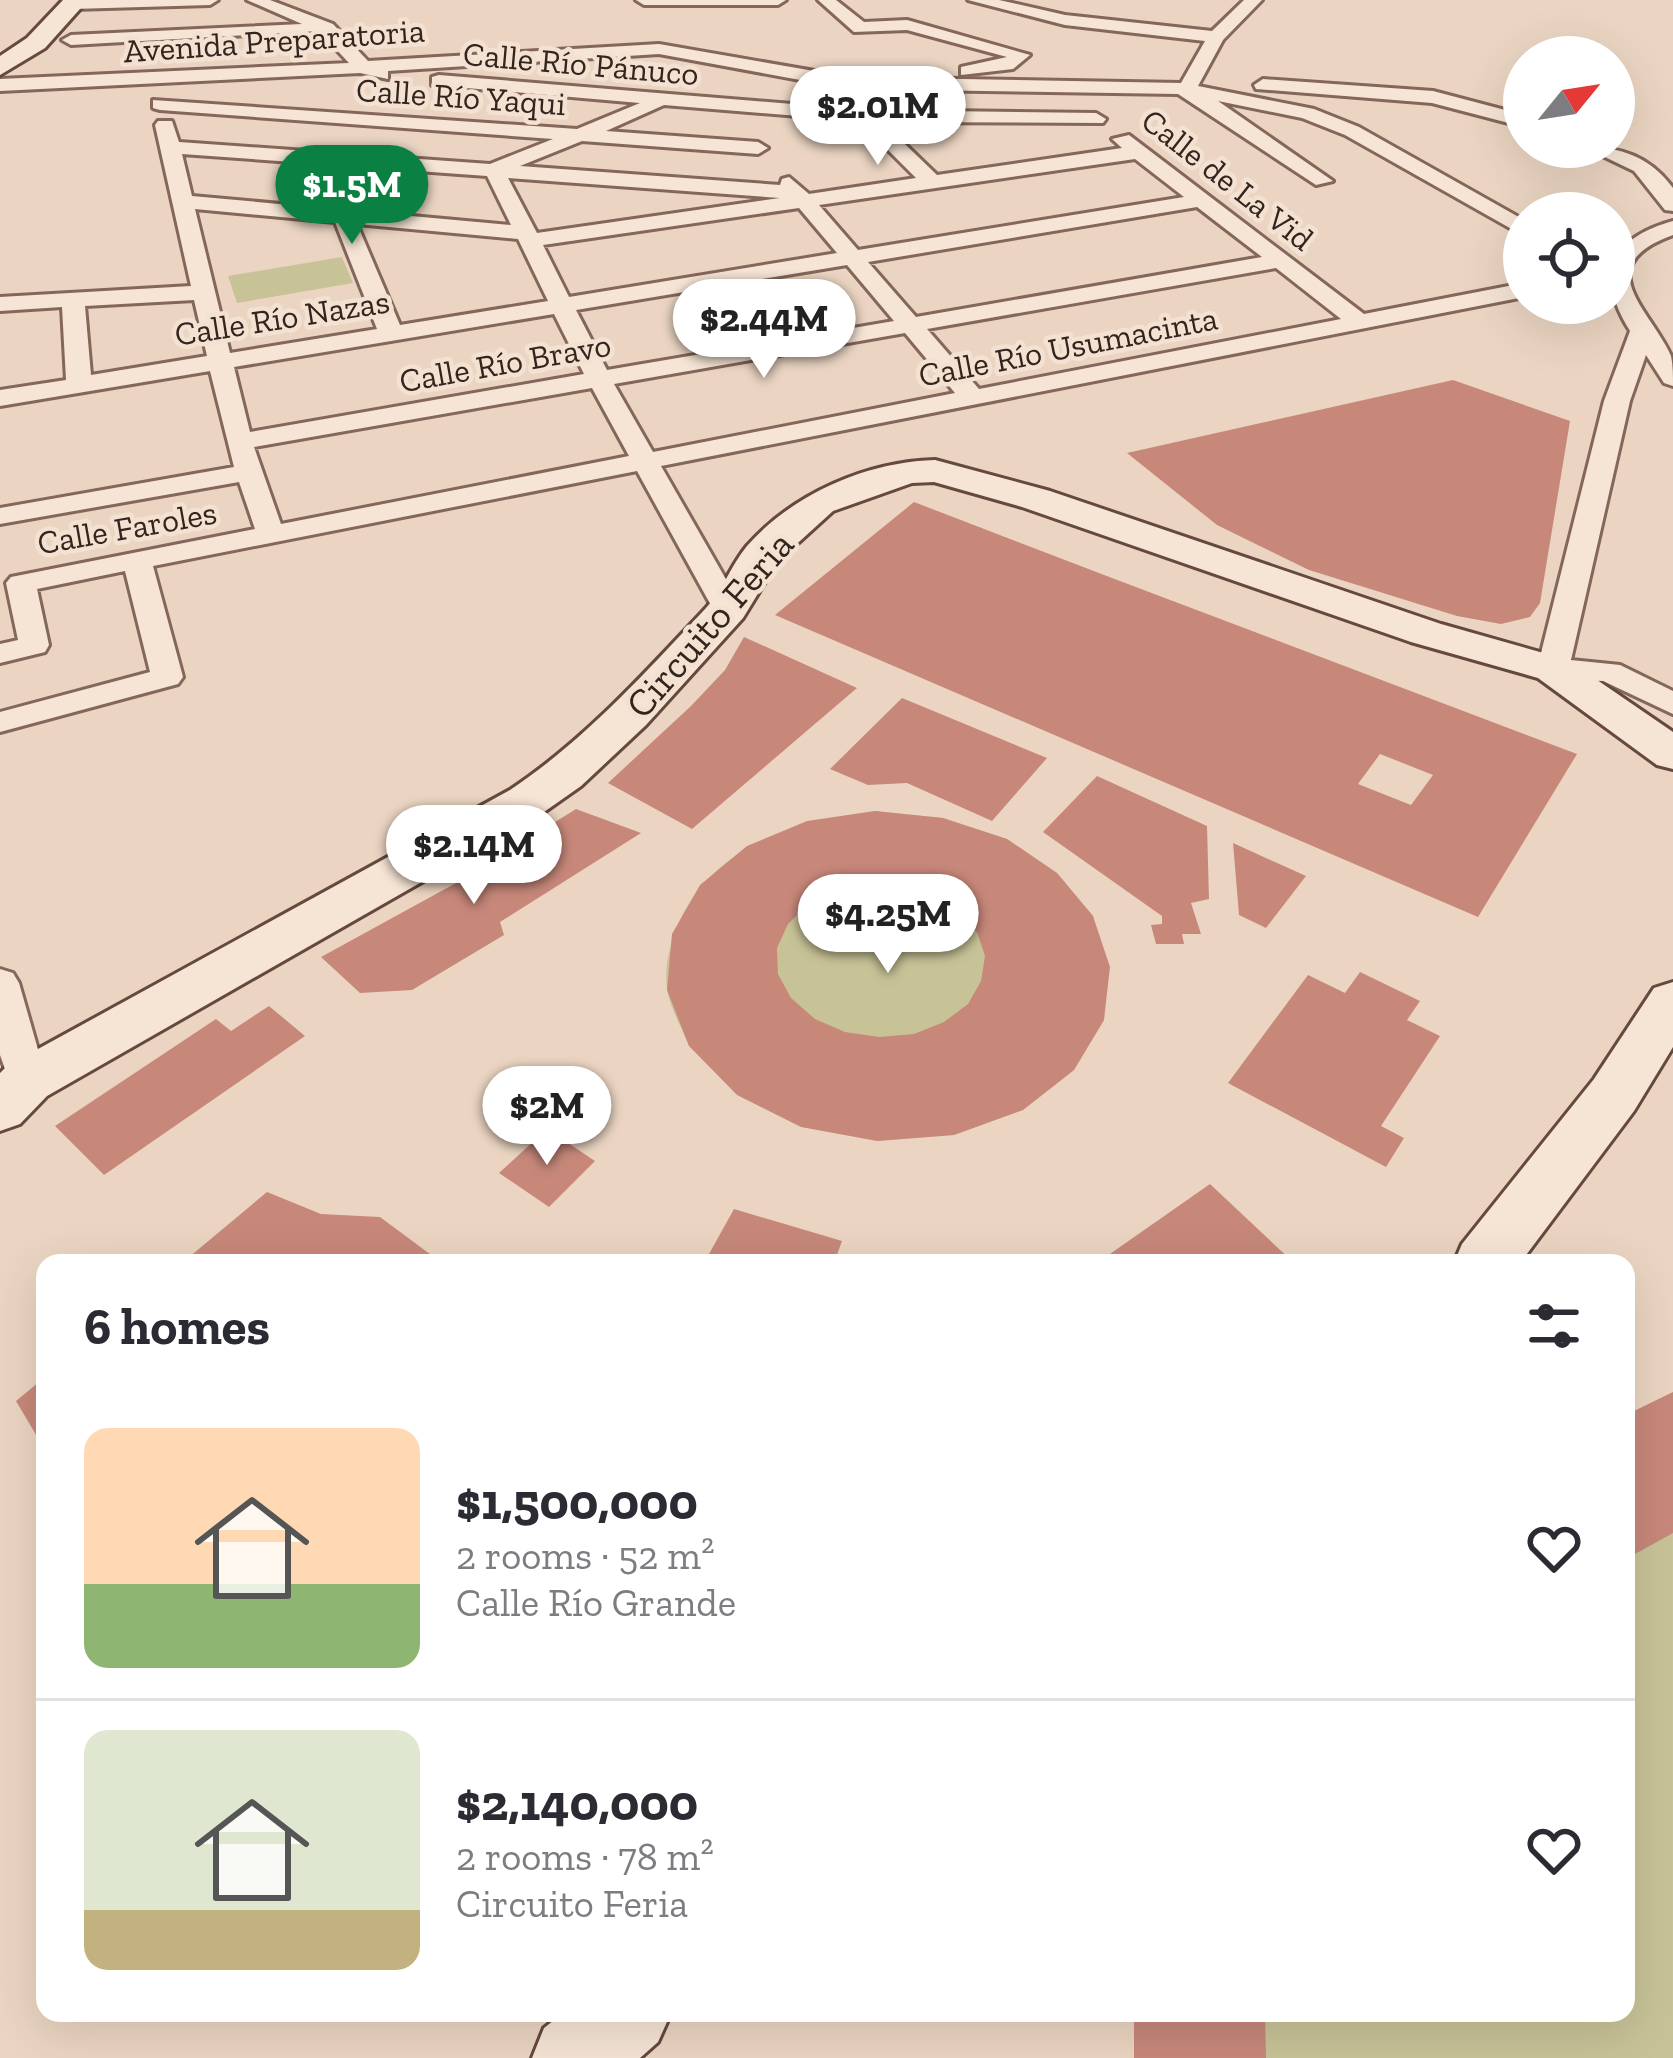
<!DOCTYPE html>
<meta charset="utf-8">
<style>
body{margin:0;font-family:"Zilla Slab",serif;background:#f2f2f3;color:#2b2b33;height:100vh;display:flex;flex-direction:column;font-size:45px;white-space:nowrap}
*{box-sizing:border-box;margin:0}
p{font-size:39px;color:#7c7c81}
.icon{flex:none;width:66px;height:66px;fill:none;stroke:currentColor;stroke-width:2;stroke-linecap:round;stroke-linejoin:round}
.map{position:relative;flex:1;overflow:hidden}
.side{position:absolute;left:36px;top:1254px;width:1599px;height:768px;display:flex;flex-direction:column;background:#fff;border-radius:24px;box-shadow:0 12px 48px #0002}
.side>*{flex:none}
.needle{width:78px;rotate:60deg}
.tools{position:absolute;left:1503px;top:36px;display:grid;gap:24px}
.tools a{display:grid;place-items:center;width:132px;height:132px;border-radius:50%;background:#fff;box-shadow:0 12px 48px #0002;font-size:60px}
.price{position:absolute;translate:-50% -102px;padding:0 27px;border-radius:42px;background:#fff;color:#222;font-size:39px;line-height:78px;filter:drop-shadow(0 3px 6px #0008)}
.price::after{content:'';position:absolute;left:50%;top:72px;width:36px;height:27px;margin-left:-18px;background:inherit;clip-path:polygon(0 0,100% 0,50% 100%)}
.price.current{background:#0b8043;color:#fff}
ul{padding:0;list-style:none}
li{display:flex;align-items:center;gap:36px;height:300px;padding:0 48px}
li+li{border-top:3px solid #e1e1e2}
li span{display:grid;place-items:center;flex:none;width:336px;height:240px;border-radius:24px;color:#555}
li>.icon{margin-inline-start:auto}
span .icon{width:144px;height:144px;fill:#fffc;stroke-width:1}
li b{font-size:51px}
h2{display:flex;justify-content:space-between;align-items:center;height:144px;padding:0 48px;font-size:51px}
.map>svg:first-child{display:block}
.green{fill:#c8c397}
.building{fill:#c7887a;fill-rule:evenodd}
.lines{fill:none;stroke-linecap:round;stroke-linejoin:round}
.street-casing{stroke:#84675a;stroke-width:6}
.secondary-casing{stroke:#66483e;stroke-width:6}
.street{fill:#f6e5d5;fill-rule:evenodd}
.secondary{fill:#f6e5d5;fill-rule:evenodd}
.labels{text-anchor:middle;stroke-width:9;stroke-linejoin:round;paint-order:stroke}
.far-street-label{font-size:33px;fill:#35231e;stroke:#f3e1d1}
.street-label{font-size:39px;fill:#35231e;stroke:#f3e1d1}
</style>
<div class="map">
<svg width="1673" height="2058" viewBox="0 0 1673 2058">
<rect width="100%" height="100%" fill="#ebd5c2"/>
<g class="green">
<path d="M 342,257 L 353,283 L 237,303 L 228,276 Z"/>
<path d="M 875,811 L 943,818 L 1007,839 L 1057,873 L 1093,916 L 1104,1020 L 1074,1070 L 1023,1110 L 954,1135 L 877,1141 L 689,1046 C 682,1029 672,1011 668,994 C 662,968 672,934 684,912 C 725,840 798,822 875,811 Z"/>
<path d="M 1673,1392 L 1673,2058 L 1134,2058 L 1134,2013 L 1626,2013 L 1626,1415 Z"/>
</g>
<g class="building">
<path d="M 1453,380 L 1570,421 L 1540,603 L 1530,617 L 1501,624 L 1457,616 L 1309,570 L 1217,525 L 1127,453 Z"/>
<path d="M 914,502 L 1112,578 L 1577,754 L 1478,917 L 775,615 ZM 1380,754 L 1433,775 L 1411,805 L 1358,784 Z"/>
<path d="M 744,637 L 857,688 L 692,829 L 608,783 L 691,706 L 725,670 Z"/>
<path d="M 902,698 L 1047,758 L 992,821 L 907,783 L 868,785 L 830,769 Z"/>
<path d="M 1097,776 L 1207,826 L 1209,899 L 1191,903 L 1201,934 L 1182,934 L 1184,944 L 1156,944 L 1151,925 L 1162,924 L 1162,916 L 1043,832 Z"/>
<path d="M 576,809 L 641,833 L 500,922 L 504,935 L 412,990 L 360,993 L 321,957 L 467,877 Z"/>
<path d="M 875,811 L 943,818 L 1007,839 L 1057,873 L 1093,916 L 1110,967 L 1104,1020 L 1074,1070 L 1023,1110 L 954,1135 L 877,1141 L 801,1127 L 737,1095 L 689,1046 L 667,990 L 672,934 L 700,885 L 747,846 L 807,821 ZM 868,884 L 902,885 L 933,895 L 959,911 L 977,932 L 985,956 L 981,981 L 968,1004 L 944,1022 L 914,1034 L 879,1037 L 845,1032 L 815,1019 L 791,998 L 778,974 L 777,948 L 788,924 L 808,904 L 836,890 Z"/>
<path d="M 1233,843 L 1306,876 L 1266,928 L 1239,915 Z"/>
<path d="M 1360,972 L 1420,1001 L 1407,1020 L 1440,1036 L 1381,1126 L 1404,1138 L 1386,1167 L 1228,1083 L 1308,975 L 1345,993 Z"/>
<path d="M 269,1006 L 305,1036 L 104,1175 L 55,1126 L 216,1019 L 231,1031 Z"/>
<path d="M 547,1129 L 595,1161 L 549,1207 L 499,1173 Z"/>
<path d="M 1210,1184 L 1294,1263 L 1097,1263 Z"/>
<path d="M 267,1192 L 321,1214 L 380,1217 L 442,1263 L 182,1263 Z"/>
<path d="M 734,1209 L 842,1241 L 834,1263 L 704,1263 Z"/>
<path d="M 45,1377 L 45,1450 L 16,1401 Z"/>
<path d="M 1673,1392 L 1673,1533 L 1626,1559 L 1626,1415 Z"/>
<path d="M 1134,2013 L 1265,2013 L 1266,2058 L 1134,2058 Z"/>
</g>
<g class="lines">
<g class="street-casing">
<g id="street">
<path d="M 69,0 L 218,0 L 210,5 L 73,9 L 65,4 Z"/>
<path d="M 247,0 L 270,0 L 333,24 L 368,61 L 659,44 L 849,77 L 1181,83 L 1205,41 L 1065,25 L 968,0 L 999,0 L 1065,15 L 1212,31 L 1244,0 L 1262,0 L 1223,40 L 1198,86 L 1314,109 L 1359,127 L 1524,220 L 1524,236 L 1345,135 L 1302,118 L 1218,101 L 1333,181 L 1316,185 L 1178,94 L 849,89 L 659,54 L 388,71 L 388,79 L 360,73 L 0,91 L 0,79 L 349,63 L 319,31 L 71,45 L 62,40 L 71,35 L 302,24 Z"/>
<path d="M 636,0 L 786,0 L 778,5 L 644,5 Z"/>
<path d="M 818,0 L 836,0 L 864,22 L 907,20 L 1030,55 L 1013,69 L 961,75 L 961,67 L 1007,57 L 907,30 L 854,32 Z"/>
<path d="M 439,75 L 865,110 L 1096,113 L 1106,119 L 1103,123 L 882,122 L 937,175 L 1122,148 L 1112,139 L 1129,135 L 1364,314 L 1524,283 L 1524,297 L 661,466 L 743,609 L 728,618 L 713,609 L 637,471 L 153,566 L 183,677 L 178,684 L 0,732 L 0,712 L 150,672 L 125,571 L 37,589 L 49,645 L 45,652 L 0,663 L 0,644 L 18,640 L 6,583 L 11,577 L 255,529 L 239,482 L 0,524 L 0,508 L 234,467 L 210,371 L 0,406 L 0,390 L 66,380 L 62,307 L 0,311 L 0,297 L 191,286 L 155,125 L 158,121 L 172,121 L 179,142 L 490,164 L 553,139 L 160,110 L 153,108 L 153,100 L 577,129 L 640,103 L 432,85 L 432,77 ZM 664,105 L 859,121 L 916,178 L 809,194 L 789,177 L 782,179 L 780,185 L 520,166 L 582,141 L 758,154 L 768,148 L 758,142 L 606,131 ZM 182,154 L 487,176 L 511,225 L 192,196 ZM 1135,159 L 1184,197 L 858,250 L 819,205 ZM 508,178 L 780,198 L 537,233 ZM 1197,207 L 1262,257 L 916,317 L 868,262 ZM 799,208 L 837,253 L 569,297 L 543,245 ZM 195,209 L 335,222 L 377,329 L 230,353 ZM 357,224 L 518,239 L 548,301 L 400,325 ZM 847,265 L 894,321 L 607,370 L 576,310 ZM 1276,268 L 1341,319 L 979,389 L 927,329 ZM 194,300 L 207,356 L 91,375 L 85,306 ZM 554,314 L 584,374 L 250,432 L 234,367 ZM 905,333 L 955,393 L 653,452 L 614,384 ZM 592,388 L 629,456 L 281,524 L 254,447 Z"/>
<path d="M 1263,79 L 1433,91 L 1524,115 L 1524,127 L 1432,103 L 1256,89 L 1254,85 Z"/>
<path d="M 1584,147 C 1622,147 1650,157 1673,188 L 1673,211 L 1665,210 L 1634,171 Z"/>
<path d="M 1673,221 L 1673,235 C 1587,266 1652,311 1671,356 C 1673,365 1673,376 1673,386 L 1664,383 L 1646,355 L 1630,401 L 1571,660 L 1620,665 L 1673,691 L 1673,714 L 1603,681 L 1553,679 L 1537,669 L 1604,401 L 1630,331 C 1596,277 1608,239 1673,221 Z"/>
<path d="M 0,969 L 13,973 L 19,983 L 47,1081 L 41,1092 L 27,1097 L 13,1092 L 0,1055 Z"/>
</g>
</g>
<g class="secondary-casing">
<g id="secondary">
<path d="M 63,0 L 88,0 L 45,48 L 0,75 L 0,56 L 27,38 Z"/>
<path d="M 935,460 L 1050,491 L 1441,624 L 1568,660 L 1673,732 L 1673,769 L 1657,765 L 1538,678 L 1411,642 L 1022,507 L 934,482 L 912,483 L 833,511 L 778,561 L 743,618 L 646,725 L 581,786 L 544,812 L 47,1096 L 20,1124 L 0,1131 L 0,1073 L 7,1066 L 510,790 C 585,740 645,673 706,608 C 723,590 731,565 747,546 C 793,494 866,462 935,460 Z"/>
<path d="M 1673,982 L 1673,1047 L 1634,1111 L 1520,1263 L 1454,1263 L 1462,1244 L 1594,1079 L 1654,988 Z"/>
<path d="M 563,2013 L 671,2013 L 658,2042 L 640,2058 L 532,2058 L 544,2028 Z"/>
</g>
</g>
<use href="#street" class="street"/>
<use href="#secondary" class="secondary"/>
</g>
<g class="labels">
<g class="far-street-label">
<text transform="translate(274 40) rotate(-4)" y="12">Avenida Preparatoria</text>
<text transform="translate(581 63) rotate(5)" y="12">Calle Río Pánuco</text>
<text transform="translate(461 96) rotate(4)" y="12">Calle Río Yaqui</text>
<text transform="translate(1228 179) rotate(38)" y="12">Calle de La Vid</text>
<text transform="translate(282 317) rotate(-9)" y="12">Calle Río Nazas</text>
<text transform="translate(1068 346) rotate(-11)" y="12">Calle Río Usumacinta</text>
<text transform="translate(505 362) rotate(-10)" y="12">Calle Río Bravo</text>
<text transform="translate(127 527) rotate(-10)" y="12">Calle Faroles</text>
</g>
<g class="street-label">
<text transform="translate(709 624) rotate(-49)" y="14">Circuito Feria</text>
</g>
</g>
</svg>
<div class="tools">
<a><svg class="needle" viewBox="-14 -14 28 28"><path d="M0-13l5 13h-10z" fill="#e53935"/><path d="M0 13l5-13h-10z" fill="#7c7c81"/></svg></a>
<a><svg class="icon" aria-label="locate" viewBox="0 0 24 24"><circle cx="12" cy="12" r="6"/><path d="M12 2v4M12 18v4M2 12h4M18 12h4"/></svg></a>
</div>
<b class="price" style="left:878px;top:168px">$2.01M</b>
<b class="price current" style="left:352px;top:247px">$1.5M</b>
<b class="price" style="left:764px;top:381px">$2.44M</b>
<b class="price" style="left:474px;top:907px">$2.14M</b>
<b class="price" style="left:888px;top:976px">$4.25M</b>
<b class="price" style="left:547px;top:1168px">$2M</b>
<section class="side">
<h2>6 homes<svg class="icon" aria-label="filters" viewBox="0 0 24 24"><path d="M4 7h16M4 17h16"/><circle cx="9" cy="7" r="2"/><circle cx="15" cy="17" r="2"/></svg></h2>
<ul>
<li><span style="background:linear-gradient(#ffd9b3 65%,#8fb573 0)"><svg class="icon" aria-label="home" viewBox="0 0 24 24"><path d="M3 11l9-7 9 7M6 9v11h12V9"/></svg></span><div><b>$1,500,000</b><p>2 rooms · 52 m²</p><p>Calle Río Grande</p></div><svg class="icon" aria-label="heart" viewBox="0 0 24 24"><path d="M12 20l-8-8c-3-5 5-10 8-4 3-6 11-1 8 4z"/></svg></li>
<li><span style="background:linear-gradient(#dfe7d0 75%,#c2b280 0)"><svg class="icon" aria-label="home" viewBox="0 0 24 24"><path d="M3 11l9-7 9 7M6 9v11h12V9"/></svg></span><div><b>$2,140,000</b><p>2 rooms · 78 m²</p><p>Circuito Feria</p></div><svg class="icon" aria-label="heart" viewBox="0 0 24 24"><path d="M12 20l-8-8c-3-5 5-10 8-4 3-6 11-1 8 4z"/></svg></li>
</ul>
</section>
</div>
